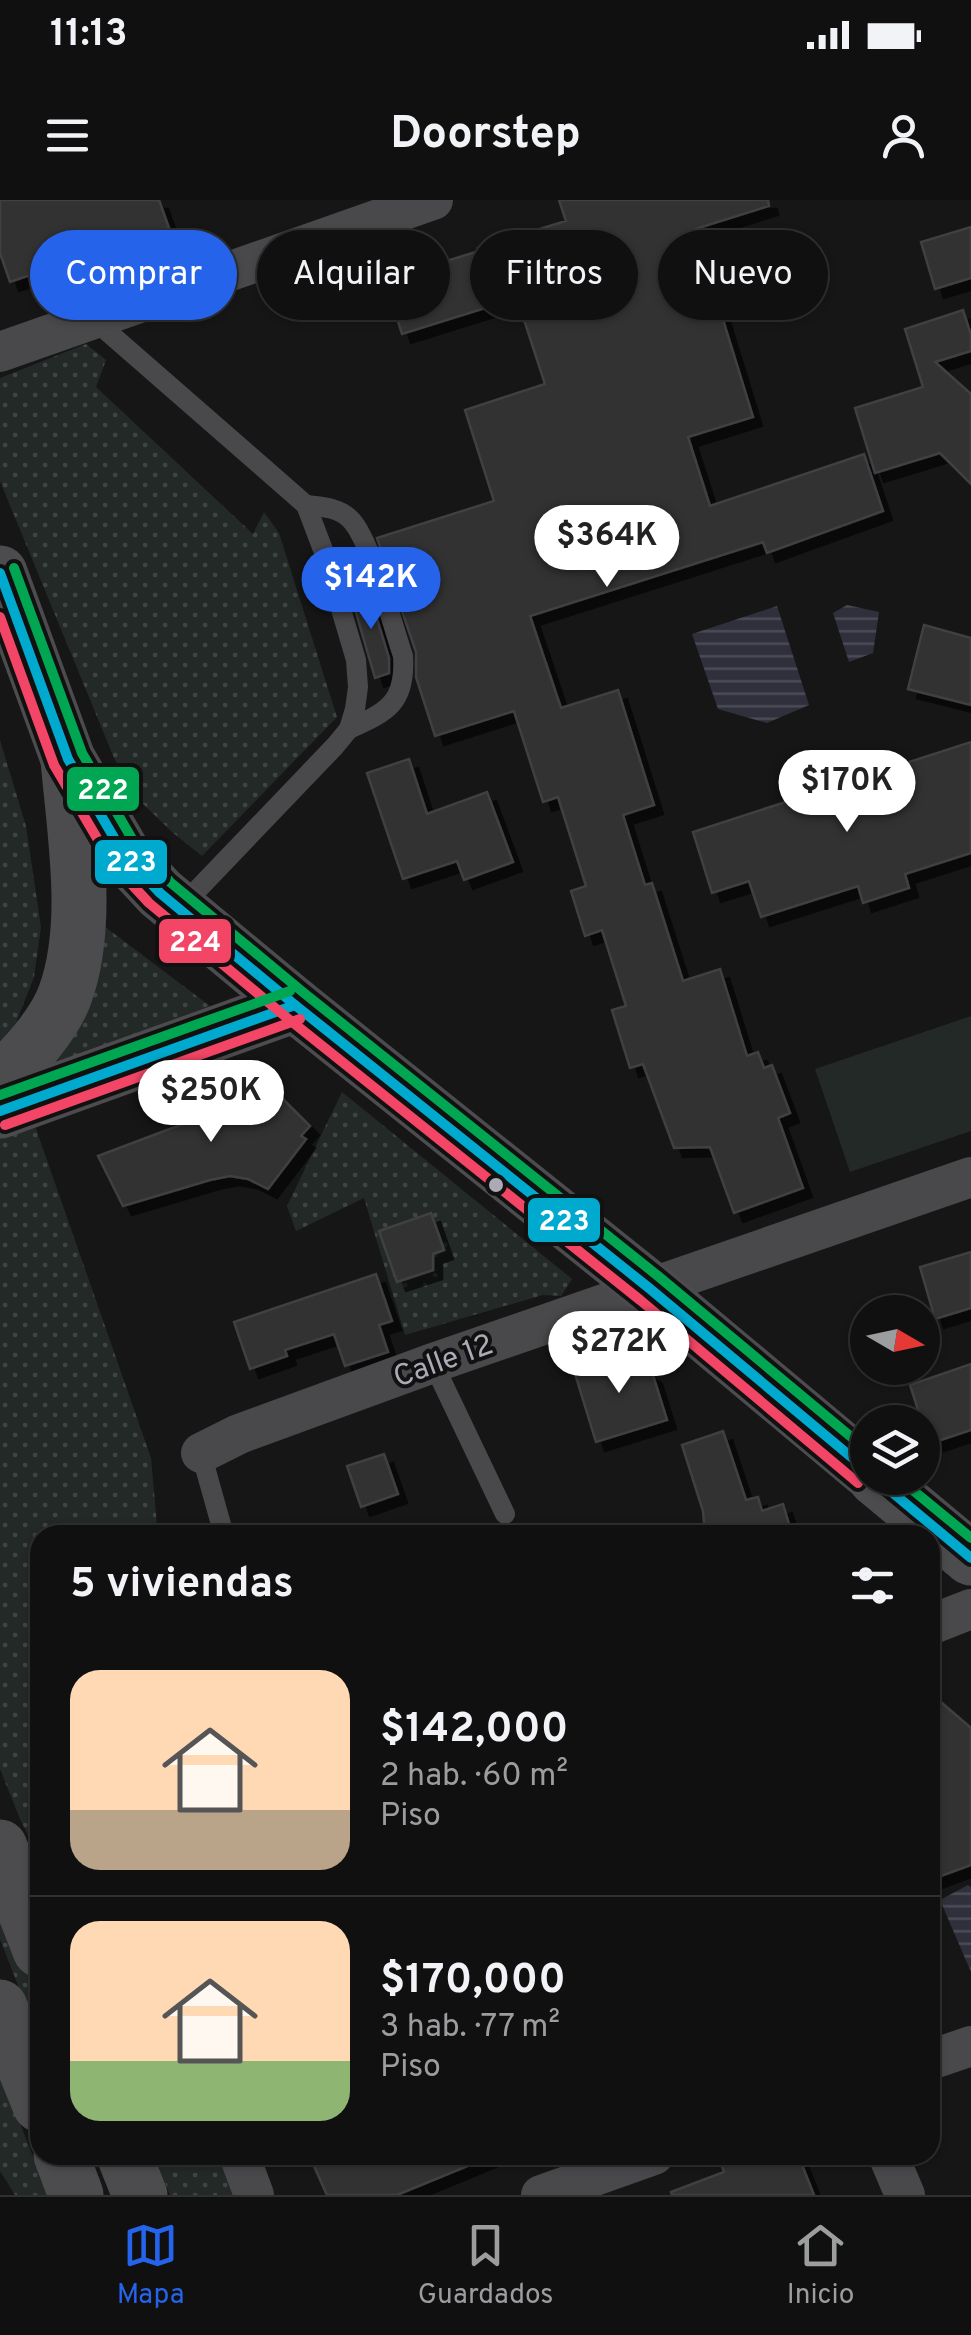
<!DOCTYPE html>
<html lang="es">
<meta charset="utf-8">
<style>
body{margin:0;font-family:Overpass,sans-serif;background:#1a191a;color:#f1f3f6;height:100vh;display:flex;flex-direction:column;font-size:38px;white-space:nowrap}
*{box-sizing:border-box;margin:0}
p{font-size:32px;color:#9c9d9f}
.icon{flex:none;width:55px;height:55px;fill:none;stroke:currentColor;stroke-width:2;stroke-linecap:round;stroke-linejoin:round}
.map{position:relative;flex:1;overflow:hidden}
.sheet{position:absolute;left:30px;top:1325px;width:910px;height:640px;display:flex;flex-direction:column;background:#111011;border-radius:30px;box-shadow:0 2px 8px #0004,0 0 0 2px #303031}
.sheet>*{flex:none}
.hud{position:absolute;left:30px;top:30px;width:912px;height:90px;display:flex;gap:20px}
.needle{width:65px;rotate:99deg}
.buttons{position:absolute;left:850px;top:1095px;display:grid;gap:20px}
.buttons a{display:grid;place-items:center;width:90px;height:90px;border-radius:50%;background:#111011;box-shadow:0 2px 8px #0004,0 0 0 2px #303031;font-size:50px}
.price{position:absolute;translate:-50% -85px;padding:0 22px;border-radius:35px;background:#fff;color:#222;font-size:32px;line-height:65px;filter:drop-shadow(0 2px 5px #0008)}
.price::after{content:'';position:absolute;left:50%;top:60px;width:30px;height:22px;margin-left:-15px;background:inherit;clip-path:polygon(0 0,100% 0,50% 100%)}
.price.active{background:#2563eb;color:#fff}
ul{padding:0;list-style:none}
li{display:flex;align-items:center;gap:30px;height:250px;padding:0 40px}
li+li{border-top:2px solid #303031}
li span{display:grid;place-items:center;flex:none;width:280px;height:200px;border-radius:30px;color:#555}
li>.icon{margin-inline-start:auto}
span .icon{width:120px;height:120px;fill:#fffc;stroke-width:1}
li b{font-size:42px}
h2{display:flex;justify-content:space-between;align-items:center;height:120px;padding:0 40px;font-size:42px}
.pill{padding:0 35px;border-radius:45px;background:#111011;box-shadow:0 2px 8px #0004,0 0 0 2px #303031;font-size:35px;line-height:90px}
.pill.active{background:#2563eb;color:#fff}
.status{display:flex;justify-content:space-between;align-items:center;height:70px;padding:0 50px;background:#111011;direction:ltr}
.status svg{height:28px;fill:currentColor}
header{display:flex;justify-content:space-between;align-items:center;height:130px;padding:0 40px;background:#111011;font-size:45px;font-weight:700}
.menu{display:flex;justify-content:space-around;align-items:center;height:140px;border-top:2px solid #303031;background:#111011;font-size:28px;color:#9c9d9f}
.menu a{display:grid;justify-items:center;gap:5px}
.menu .active{color:#2563eb}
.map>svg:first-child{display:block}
.grass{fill:url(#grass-dots)}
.garden{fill:#232927}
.water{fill:url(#water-rules)}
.building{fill:#313133;stroke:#414043;stroke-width:2.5;filter:url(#shadow)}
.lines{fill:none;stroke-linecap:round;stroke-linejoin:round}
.lane{stroke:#49494c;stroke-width:20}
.street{stroke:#49494c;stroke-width:40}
.primary{stroke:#4c4b4e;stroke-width:55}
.highway{stroke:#4c4b4d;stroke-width:55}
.bus-1-casing{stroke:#121112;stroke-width:18}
.bus-2-casing{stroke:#121112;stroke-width:18}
.bus-3-casing{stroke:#121112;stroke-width:18}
.bus-1{stroke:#00a9ce;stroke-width:10}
.bus-2{stroke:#f34667;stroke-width:10}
.bus-3{stroke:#00a651;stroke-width:10}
.bus-dot{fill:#acaab6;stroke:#121112;stroke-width:4}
.labels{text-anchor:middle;stroke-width:8;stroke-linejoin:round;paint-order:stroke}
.street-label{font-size:30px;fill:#acaab6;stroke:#121112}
.line-badge{stroke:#121112;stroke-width:4}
.badge-label{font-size:28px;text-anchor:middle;font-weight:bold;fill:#fff}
</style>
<div class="status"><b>11:13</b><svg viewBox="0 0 49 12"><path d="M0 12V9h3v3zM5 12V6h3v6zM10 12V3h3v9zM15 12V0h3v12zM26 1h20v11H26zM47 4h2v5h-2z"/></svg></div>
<header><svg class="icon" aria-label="menu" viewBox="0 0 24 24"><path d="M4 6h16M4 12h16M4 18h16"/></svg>Doorstep<svg class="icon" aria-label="person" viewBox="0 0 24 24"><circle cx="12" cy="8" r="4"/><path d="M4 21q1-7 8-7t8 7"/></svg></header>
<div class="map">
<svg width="971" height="1995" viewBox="0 0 971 1995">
<defs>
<pattern id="grass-dots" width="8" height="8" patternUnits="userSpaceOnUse" patternTransform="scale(2.5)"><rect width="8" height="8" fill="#232927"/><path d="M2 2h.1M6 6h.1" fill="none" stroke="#404544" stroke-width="1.8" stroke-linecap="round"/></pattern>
<pattern id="water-rules" width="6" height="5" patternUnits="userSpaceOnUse" patternTransform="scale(2.5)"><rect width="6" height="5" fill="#2f303b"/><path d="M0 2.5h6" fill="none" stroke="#4a4b55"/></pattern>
<filter id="shadow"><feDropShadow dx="9" dy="9" stdDeviation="0" flood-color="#0009"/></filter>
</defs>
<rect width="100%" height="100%" fill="#171617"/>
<g class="grass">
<path d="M 86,144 L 106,160 L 96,187 L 253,334 L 264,312 L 279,333 L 337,517 L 202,656 L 172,632 L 142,603 L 114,558 L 0,281 L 0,178 Z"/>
<path d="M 0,540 L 26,626 L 41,727 L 34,777 L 16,823 L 0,843 Z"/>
<path d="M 92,717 L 210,806 L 55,863 Z"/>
<path d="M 342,892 L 572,1079 L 561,1096 L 543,1095 L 405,1135 L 364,998 L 296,1031 L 287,1006 Z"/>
<path d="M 34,923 L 151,1258 L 157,1325 L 157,1335 L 40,1335 L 40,1660 L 20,1619 L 0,1569 L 0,934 Z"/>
<path d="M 0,1694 L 40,1796 L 40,1842 L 0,1739 Z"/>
<path d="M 0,1872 L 48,1995 L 15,1995 L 0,1971 Z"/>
<path d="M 154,1955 L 224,1955 L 240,1995 L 170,1995 Z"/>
</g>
<path class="garden" d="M 971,816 L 971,931 L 850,972 L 815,869 Z"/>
<g class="water">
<path d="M 847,405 L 879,412 L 873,453 L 849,462 L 833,413 Z"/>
<path d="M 777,406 L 809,505 L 767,523 L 718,509 L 692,434 Z"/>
<path d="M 968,1685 L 971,1687 L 971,1772 L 940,1700 Z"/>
</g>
<g class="building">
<path d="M 0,0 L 159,0 L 169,28 L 10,82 L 0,53 Z"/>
<path d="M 559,0 L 768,0 L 769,6 L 695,29 L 753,217 L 688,237 L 710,306 L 864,254 L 883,311 L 767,353 L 763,342 L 530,416 L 561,508 L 618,490 L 654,605 L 623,615 L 645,685 L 652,683 L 683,781 L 720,769 L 747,856 L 758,852 L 764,868 L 772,865 L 790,913 L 778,918 L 803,988 L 734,1013 L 710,947 L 674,948 L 643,864 L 630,868 L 612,810 L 626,806 L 602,730 L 585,736 L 571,691 L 586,686 L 558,597 L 543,602 L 514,511 L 435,536 L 416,477 L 416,452 L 377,338 L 494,301 L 465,210 L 545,184 L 517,98 L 402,134 L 385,80 L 479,51 L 478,48 L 566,21 Z"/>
<path d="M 971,27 L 971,78 L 935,89 L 921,42 Z"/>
<path d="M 963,110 L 971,135 L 971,151 L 935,162 L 971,194 L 971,284 L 940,253 L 875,273 L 855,208 L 923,187 L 905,129 Z"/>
<path d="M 367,386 L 389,458 L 389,473 L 375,478 L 350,392 Z"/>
<path d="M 924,425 L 971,438 L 971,505 L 908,489 Z"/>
<path d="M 971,542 L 971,653 L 905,674 L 909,688 L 863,703 L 858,686 L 761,717 L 749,681 L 712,693 L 693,632 Z"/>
<path d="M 409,559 L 427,614 L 487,592 L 513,662 L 464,680 L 457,661 L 403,679 L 367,573 Z"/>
<path d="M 257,882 L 276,892 L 310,926 L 301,936 L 306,939 L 268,989 L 248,979 L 230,976 L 210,980 L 123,1006 L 98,956 L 191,921 L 185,900 L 234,883 Z"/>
<path d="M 431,1013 L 444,1050 L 433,1054 L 433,1070 L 397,1082 L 379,1031 Z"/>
<path d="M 971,1052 L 971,1108 L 935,1119 L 920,1067 Z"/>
<path d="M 376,1074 L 392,1121 L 379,1125 L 388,1152 L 345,1166 L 334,1134 L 285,1150 L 287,1156 L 250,1169 L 234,1122 Z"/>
<path d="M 618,1153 L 653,1175 L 667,1220 L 596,1242 L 573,1167 Z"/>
<path d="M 971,1164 L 971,1230 L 929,1244 L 910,1185 Z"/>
<path d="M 723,1231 L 746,1300 L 758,1297 L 762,1311 L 783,1304 L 791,1331 L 776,1335 L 705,1335 L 703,1311 L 682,1245 Z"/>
<path d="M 384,1254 L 398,1294 L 361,1307 L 347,1266 Z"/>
<path d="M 942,1503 L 971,1528 L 971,1665 L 930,1680 L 930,1518 Z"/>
<path d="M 309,1955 L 492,1955 L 492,1956 L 397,1995 L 327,1995 Z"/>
<path d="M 748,1955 L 798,1955 L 814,1995 L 672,1995 L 671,1992 L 724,1972 L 722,1966 Z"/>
</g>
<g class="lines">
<g class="lane">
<path d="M 93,119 L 306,305 L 325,355 L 356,460 L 358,487 L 355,509 L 349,529 L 335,546 L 179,709"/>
<path d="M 306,305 C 322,307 339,307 351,320 C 371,341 392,424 403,456 C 406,503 387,512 349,529"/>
<path d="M 433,1163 L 505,1314"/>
<path d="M 201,1253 L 224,1335"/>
</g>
<g class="street">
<path d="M 0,152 L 433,0"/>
<path d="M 201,1253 L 239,1234 L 433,1163 L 971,977"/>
<path d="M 930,1425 L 971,1409"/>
<path d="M 930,1860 L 971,1846"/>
<path d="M 239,1955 L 254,1995"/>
<path d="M 888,1955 L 905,1995"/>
<path d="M 541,1995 L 654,1955"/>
</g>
<g class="primary">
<path d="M 0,373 L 68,559 L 123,653 L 160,693 L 295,805 L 649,1088 L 868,1271"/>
<path d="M 875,1278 L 971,1358"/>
</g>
<g class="highway">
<path d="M 0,880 C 24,858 54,825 65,795 C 91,723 74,633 68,559"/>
<path d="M 0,911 L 295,805"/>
<path d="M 0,1647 L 40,1750"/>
<path d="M 0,1807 L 40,1905"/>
<path d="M 61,1955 L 76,1995"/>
<path d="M 124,1955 L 140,1995"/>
</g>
<g class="bus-1-casing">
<g id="bus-1">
<path d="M 0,373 L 68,559 L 123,653 L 160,693 L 295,805 L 649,1088 L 868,1271"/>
<path d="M 0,911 L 295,805"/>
<path d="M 875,1278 L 971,1358"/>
</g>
</g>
<g class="bus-2-casing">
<g id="bus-2">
<path d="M 0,417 L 54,565 L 111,662 L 149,703 L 286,817 L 640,1100 L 858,1283"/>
<path d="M 5,925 L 300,819"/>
</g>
</g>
<g class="bus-3-casing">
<g id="bus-3">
<path d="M 14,368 L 82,553 L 135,644 L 170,682 L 304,793 L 658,1076 L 868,1251"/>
<path d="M 0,895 L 290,791"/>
<path d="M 898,1278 L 971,1338"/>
</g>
</g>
<use href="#bus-1" class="bus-1"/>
<use href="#bus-2" class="bus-2"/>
<use href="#bus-3" class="bus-3"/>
</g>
<circle class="bus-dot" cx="496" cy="985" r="9"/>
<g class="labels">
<g class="street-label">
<text transform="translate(443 1160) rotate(-20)" y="10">Calle 12</text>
</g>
</g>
<g class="line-badge">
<rect x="65" y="565" width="76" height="48" rx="10" fill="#00a651"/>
<rect x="93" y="638" width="76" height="48" rx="10" fill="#00a9ce"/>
<rect x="157" y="717" width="76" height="48" rx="10" fill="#f34667"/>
<rect x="526" y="996" width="76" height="48" rx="10" fill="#00a9ce"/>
</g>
<g class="badge-label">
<text x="103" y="599">222</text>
<text x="131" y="671">223</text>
<text x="195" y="751">224</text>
<text x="564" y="1030">223</text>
</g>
</svg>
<div class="buttons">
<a><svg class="needle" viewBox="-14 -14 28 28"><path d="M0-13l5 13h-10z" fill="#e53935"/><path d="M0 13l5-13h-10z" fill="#9c9d9f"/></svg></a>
<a><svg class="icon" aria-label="layers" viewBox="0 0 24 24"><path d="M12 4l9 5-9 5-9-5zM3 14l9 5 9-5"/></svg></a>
</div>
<b class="price" style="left:607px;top:390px">$364K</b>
<b class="price active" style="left:371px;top:432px">$142K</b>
<b class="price" style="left:847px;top:635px">$170K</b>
<b class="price" style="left:211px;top:945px">$250K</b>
<b class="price" style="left:619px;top:1196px">$272K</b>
<div class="hud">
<a class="pill active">Comprar</a>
<a class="pill">Alquilar</a>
<a class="pill">Filtros</a>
<a class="pill">Nuevo</a>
</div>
<section class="sheet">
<h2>5 viviendas<svg class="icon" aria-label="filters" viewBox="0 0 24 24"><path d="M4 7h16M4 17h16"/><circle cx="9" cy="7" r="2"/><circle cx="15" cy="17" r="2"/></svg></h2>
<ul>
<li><span style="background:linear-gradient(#ffd9b3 70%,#b9a48a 0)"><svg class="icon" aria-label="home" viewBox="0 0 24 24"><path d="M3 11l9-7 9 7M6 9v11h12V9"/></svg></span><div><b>$142,000</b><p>2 hab. · 60 m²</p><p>Piso</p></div></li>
<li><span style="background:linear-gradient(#ffd9b3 70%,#8fb573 0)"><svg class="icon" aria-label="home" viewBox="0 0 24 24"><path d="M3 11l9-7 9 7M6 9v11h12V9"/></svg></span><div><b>$170,000</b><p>3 hab. · 77 m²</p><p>Piso</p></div></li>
</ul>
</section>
</div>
<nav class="menu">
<a class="active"><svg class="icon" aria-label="map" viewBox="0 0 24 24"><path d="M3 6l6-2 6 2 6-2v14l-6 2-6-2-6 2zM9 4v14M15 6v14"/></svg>Mapa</a>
<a><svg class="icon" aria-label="saved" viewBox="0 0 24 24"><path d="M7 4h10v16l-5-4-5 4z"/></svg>Guardados</a>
<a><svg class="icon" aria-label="home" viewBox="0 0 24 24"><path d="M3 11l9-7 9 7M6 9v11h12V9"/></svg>Inicio</a>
</nav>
